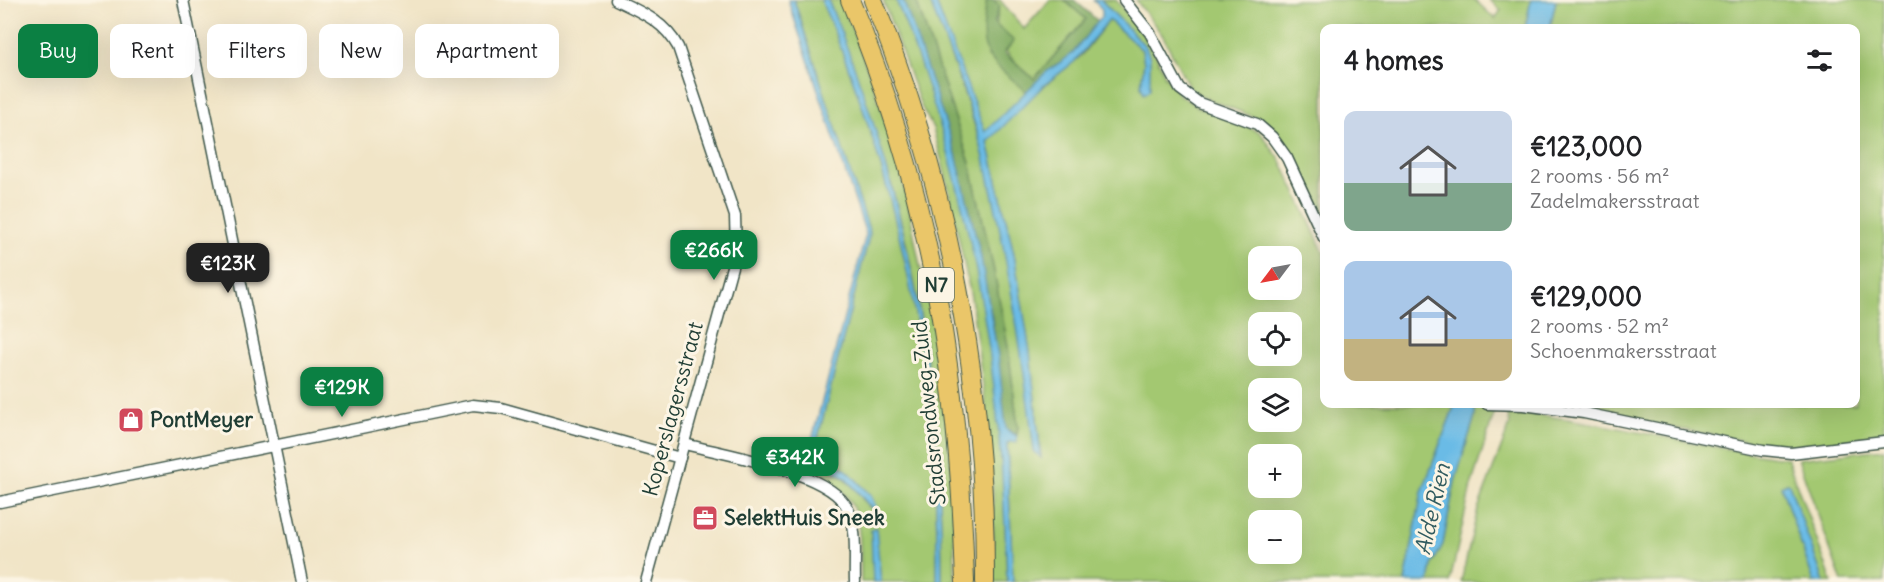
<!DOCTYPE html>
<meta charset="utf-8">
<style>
body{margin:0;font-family:Delius,sans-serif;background:#f2f2f2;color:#202124;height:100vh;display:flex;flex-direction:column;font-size:22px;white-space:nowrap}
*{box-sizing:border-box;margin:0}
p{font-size:20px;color:#757577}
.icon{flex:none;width:33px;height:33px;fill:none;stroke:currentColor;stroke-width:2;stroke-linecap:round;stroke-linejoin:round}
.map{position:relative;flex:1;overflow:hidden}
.sheet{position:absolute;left:1320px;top:24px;width:540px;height:384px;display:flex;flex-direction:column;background:#fff;border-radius:12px;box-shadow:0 6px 24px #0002}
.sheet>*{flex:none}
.top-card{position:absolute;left:18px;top:24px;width:570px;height:54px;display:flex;gap:12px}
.needle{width:39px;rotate:238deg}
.tools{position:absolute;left:1248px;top:246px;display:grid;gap:12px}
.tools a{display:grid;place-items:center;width:54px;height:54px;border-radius:12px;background:#fff;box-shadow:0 6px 24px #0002;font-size:30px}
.price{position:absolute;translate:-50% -51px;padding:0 14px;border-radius:12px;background:#0b8043;color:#fff;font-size:20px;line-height:39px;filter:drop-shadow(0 2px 3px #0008)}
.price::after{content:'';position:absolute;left:50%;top:36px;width:18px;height:14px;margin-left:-9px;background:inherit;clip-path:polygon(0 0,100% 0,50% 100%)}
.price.active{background:#222;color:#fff}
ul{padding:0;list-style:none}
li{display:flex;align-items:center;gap:18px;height:150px;padding:0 24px}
li span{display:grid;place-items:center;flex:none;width:168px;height:120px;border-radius:12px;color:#555}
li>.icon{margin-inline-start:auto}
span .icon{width:72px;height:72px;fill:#fffc;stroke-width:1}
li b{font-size:26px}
h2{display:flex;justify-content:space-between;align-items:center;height:72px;padding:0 24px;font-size:26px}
.tag{padding:0 21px;border-radius:12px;background:#fff;box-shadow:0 6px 24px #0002;font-size:21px;line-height:54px}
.tag.active{background:#0b8043;color:#fff}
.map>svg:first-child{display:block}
.green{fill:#a3c871;stroke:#618252;stroke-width:1.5;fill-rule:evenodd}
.forest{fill:#82ac63;stroke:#50744c;stroke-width:1.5}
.water{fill:#6bbbe6;stroke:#457c8d;stroke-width:1.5}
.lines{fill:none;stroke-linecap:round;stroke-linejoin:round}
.street-casing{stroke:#3e564a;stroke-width:13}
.highway-casing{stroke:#3e564a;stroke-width:20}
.street{stroke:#fff;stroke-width:10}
.highway{stroke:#eac669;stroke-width:18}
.labels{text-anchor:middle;stroke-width:6;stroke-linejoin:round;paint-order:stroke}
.shield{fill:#fcf5e5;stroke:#617469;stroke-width:1.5}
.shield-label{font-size:20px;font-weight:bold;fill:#1f3d34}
.street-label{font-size:21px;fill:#1f3d34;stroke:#fcf5e5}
.poi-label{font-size:21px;font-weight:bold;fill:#1f3d34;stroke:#fcf5e5;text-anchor:start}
.water-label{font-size:22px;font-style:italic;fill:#325c60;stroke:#fcf5e5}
</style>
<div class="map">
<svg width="1884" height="582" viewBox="0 0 1884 582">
<rect width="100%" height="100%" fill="#fcf5e5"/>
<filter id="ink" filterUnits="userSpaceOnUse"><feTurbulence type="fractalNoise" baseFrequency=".0167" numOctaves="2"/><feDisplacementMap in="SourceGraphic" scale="12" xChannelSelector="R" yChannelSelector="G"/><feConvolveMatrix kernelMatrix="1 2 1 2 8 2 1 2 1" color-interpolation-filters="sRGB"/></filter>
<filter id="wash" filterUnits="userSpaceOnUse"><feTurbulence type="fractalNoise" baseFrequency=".008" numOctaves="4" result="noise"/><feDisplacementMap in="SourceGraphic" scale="24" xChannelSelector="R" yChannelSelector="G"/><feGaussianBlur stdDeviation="1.35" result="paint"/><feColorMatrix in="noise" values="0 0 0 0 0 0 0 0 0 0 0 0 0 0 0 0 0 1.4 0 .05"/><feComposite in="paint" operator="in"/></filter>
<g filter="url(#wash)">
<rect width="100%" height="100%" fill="#f1e5c7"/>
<g class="green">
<path d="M 794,0 L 821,0 C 900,182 940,383 937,582 L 881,582 L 874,528 L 873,582 L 861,582 C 860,533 865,487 807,472 L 811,459 C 837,470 853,483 868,507 L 876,507 L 871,496 L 848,471 L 815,449 L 870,233 Z"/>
<path d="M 828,0 L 840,0 C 868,66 892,134 908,203 C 912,222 915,242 919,261 C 922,279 930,296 933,314 C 949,402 954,493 955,582 L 942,582 C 942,439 925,296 884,159 C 868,105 847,53 828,0 Z"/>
<path d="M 883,0 L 896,0 C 943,115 978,236 993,360 C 1002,434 1005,508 1007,582 L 994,582 L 993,497 L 989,431 L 971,297 L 947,181 L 933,128 L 921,106 Z"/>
<path d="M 916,0 L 929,0 C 948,46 965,94 980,142 C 1009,242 1024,347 1034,451 L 1041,457 L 1030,352 L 1014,254 L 988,142 L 1029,98 L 1081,56 L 1109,20 L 1142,50 L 1144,63 L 1141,86 L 1150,89 L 1146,47 L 1101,0 L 1116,0 L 1151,44 L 1165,76 L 1179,95 L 1198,107 L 1260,132 L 1281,161 L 1324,253 L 1324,404 L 1455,404 L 1422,492 L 1405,582 L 1013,582 L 1007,444 L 1017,436 L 1018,428 L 1008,347 L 994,271 L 970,163 ZM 1258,256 L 1292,256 L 1292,290 L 1258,290 ZM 1258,322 L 1292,322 L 1292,356 L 1258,356 ZM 1258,388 L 1292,388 L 1292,422 L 1258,422 ZM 1258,454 L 1292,454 L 1292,488 L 1258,488 ZM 1258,520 L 1292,520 L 1292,554 L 1258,554 Z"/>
<path d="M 935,0 L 988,0 L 987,56 L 1027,92 L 988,131 L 983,131 Z"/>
<path d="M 993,0 L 1000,0 L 1024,29 L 1050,0 L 1064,0 L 1086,19 L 1034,79 C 1010,57 988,42 1000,6 Z"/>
<path d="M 1136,0 L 1475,0 L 1495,19 L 1501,10 L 1489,0 L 1531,0 L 1525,28 L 1324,28 L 1324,225 L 1292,155 L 1278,134 L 1267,122 L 1203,97 L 1189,87 L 1163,36 Z"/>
<path d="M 1556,0 L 1884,0 L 1884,437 C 1849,437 1815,448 1780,447 L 1539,404 L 1856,404 L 1856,28 L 1550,28 Z"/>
<path d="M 1475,407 L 1495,411 L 1471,486 L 1450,582 L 1429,582 L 1432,565 L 1443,544 L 1455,481 L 1475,416 Z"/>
<path d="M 1507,412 C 1601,419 1692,447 1787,458 L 1832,582 L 1824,582 L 1787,483 L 1781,486 L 1814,582 L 1461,582 L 1478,509 L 1510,424 Z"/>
<path d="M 1884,449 L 1884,582 L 1842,582 L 1798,459 Z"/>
</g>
<g class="forest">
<path d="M 903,0 L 916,0 L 970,163 L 994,271 L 1008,347 L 1018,428 L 1016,435 L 1006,429 L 992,318 L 956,154 Z"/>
<path d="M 987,0 L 993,0 L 1000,6 L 994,23 L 1014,41 L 1004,53 L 1034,79 L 1086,19 L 1064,0 L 1074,0 L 1098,21 L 1072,54 L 1045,73 L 1027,92 C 986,56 977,58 987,0 Z"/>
</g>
<g class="water">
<path d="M 788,0 L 794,0 L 870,233 L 815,449 L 848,471 L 871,496 L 876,507 L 872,509 L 845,477 L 808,455 L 866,234 Z"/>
<path d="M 821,0 L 828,0 C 906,184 942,383 942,582 L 937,582 C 940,383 900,182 821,0 Z"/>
<path d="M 896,0 L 903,0 L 909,16 L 956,154 L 981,257 L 999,362 L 1006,429 L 1017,436 L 1017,442 L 1009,442 L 1007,444 L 1013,582 L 1007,582 C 1002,374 974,194 896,0 Z"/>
<path d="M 929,0 L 935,0 L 985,132 L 1045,73 L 1072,54 L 1102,16 L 1102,9 L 1093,0 L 1101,0 L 1146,47 L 1150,58 L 1150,89 L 1144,94 L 1141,86 L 1144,63 L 1142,50 L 1109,20 L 1074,62 L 1043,86 L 988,142 L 1014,254 L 1030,352 L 1041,458 L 1034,451 C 1021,346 1006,244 980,142 C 967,94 947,46 929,0 Z"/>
<path d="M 1531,0 L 1556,0 L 1550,28 L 1525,28 Z"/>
<path d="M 1455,404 L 1470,404 L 1470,406 L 1475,407 L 1475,416 L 1455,481 L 1443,544 L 1432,565 L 1429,582 L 1405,582 L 1422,492 Z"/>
<path d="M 1787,483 L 1789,484 L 1824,582 L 1814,582 L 1781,486 Z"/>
<path d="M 874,528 L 876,528 L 881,582 L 873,582 L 871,529 Z"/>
</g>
</g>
<g filter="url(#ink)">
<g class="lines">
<g class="street-casing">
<g id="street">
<path d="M 183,0 L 302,582"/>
<path d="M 616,0 C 641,12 664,21 678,47 L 735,216 L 736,252 L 646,582"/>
<path d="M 1124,0 L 1150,33 L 1180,89 L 1199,103 L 1257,124 L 1272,137 L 1287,158 L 1324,238"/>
<path d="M 1487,404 L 1523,405 L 1584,413 L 1763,450 L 1791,453 L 1884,442"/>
<path d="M 685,444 C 725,455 830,471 848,509 C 858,530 854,559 855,582"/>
<path d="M 0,502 L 473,405 L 501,408 L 680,458"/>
</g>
</g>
<g class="highway-casing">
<g id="highway">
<path d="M 850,0 C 930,192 959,375 965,582"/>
<path d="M 873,0 C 948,184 986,384 985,582"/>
</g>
</g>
<use href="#street" class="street"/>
<use href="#highway" class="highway"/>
</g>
</g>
<defs>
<g id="shop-square" transform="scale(1.35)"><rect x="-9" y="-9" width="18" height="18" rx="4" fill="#d1495b" stroke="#fcf5e5"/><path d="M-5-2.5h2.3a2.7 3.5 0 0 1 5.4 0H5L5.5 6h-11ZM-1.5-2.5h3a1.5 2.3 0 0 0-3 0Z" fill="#fff"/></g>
<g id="office-square" transform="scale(1.35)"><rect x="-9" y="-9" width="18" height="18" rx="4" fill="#d1495b" stroke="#fcf5e5"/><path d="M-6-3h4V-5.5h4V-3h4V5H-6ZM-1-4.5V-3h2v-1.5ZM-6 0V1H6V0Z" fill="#fff"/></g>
</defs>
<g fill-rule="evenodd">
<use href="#shop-square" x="131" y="420"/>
<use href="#office-square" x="705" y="518"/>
</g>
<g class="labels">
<rect class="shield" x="918" y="268" width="36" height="34" rx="4.5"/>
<g class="shield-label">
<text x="936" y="292">N7</text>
</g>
<g class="street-label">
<text transform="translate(673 409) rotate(-75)" y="7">Koperslagersstraat</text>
<text transform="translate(929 413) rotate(-96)" y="7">Stadsrondweg-Zuid</text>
</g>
<g class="poi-label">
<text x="150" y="427">PontMeyer</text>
<text x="724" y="525">SelektHuis Sneek</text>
</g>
<g class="water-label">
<text transform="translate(1432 509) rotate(-77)" y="8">Alde Rien</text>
</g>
</g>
</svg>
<div class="tools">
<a><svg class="needle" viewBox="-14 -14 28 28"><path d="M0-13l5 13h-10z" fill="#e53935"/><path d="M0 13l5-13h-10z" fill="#757577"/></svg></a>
<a><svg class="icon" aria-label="locate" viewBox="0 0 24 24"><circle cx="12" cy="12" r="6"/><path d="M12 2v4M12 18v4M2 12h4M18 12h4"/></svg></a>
<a><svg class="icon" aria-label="layers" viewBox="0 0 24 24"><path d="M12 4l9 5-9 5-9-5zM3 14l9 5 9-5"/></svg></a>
<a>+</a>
<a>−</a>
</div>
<b class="price" style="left:714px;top:281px">€266K</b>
<b class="price active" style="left:228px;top:294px">€123K</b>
<b class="price" style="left:342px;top:418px">€129K</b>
<b class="price" style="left:795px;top:488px">€342K</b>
<div class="top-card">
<a class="tag active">Buy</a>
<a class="tag">Rent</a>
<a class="tag">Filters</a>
<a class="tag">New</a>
<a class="tag">Apartment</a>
</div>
<section class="sheet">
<h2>4 homes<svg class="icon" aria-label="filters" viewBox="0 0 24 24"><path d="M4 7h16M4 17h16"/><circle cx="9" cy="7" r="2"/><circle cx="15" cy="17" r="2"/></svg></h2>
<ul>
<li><span style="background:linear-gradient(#c9d6e8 60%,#7fa58c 0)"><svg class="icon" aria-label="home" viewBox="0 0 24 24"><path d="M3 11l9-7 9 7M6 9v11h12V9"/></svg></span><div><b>€123,000</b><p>2 rooms · 56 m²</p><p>Zadelmakersstraat</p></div></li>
<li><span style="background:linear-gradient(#a9c7e8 65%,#c2b280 0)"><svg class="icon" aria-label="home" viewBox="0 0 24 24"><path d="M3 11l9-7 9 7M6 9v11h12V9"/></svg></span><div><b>€129,000</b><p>2 rooms · 52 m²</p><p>Schoenmakersstraat</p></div></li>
</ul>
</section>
</div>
